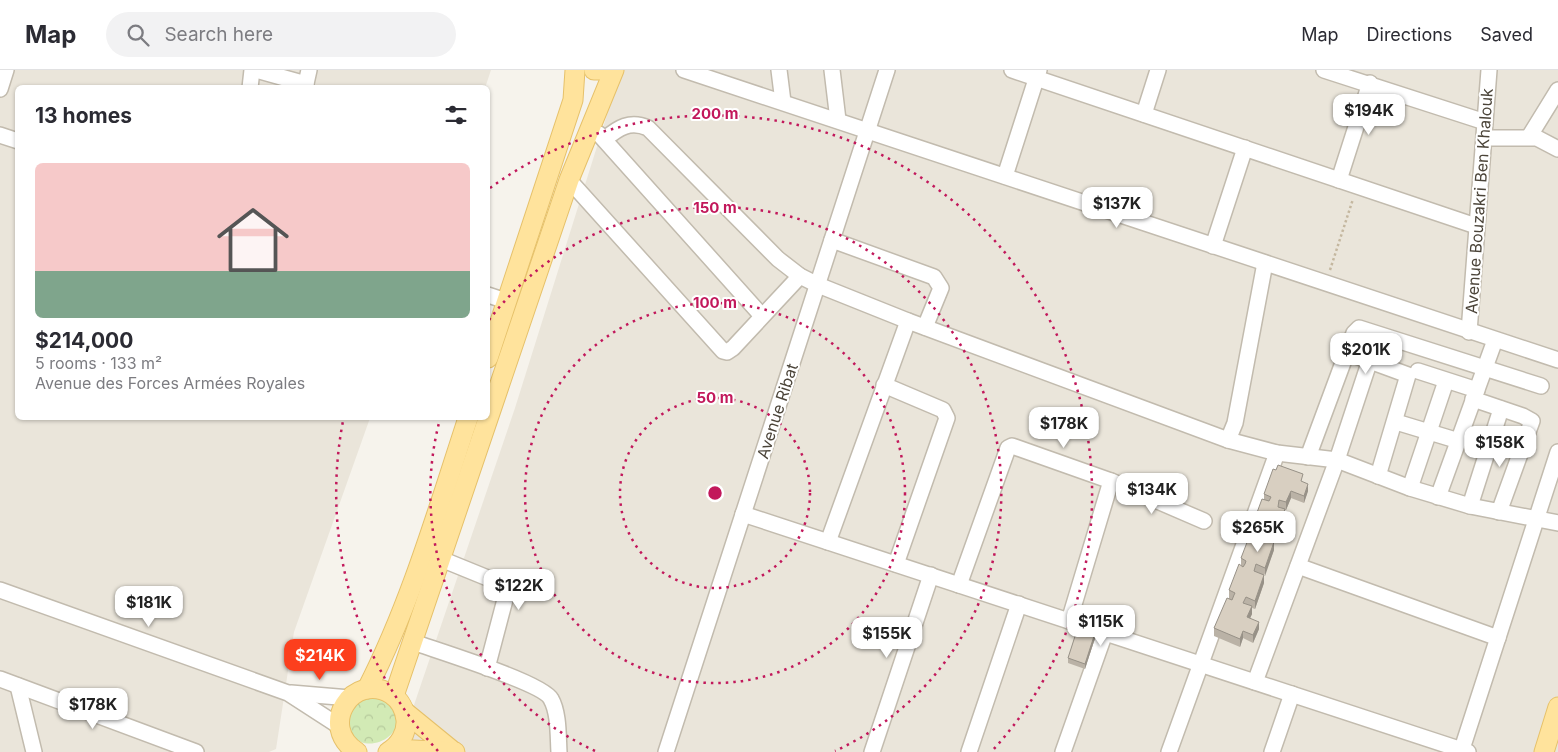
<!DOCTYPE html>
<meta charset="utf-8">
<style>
body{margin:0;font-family:Inter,sans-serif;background:#f2f2f3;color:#2b2b33;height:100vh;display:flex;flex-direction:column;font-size:19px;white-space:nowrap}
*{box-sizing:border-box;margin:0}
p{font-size:16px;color:#7c7c81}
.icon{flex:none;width:28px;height:28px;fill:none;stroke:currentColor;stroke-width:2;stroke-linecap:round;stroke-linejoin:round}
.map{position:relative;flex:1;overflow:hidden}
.drawer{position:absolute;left:15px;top:15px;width:475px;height:335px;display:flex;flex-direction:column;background:#fff;border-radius:8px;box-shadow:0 1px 4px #0004}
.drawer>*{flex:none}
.price{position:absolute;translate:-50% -42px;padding:0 11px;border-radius:10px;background:#fff;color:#222;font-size:16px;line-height:32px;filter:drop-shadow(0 1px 2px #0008)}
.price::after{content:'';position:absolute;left:50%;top:30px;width:15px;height:11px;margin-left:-8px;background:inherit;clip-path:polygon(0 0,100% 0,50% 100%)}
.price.on{background:#fc3f1d;color:#fff}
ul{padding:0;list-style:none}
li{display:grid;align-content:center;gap:10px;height:265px;padding:0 20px}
li span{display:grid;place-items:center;height:155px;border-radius:8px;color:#555}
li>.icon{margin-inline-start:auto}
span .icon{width:90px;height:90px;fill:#fffc;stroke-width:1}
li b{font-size:21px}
h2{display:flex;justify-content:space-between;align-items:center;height:60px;padding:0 20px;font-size:21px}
header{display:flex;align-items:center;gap:30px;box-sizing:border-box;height:70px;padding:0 25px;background:#fff;border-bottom:1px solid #e1e1e2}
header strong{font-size:24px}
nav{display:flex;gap:28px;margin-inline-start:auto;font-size:18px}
.search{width:350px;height:45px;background:#f2f2f3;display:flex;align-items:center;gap:12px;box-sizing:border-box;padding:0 18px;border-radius:28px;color:#7c7c81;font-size:19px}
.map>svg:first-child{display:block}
.residential{fill:#eae5da}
.forest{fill:url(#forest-crowns)}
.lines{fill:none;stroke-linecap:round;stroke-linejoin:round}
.minor-casing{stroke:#c2bbae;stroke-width:18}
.major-casing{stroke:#e6c16a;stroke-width:21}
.path{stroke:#c4b79f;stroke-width:2.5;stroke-dasharray:2.5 2.5;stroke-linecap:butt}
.minor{stroke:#fff;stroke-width:15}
.major{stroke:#ffe39c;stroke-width:19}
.wall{fill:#bab2a6}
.shaded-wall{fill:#979187}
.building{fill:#d8cfc1;stroke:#979187}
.ring{fill:none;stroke:#c2185b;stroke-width:2.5;stroke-dasharray:2.5 5}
.labels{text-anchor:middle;stroke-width:4;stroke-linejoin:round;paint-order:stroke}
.street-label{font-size:16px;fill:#4b4439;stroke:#fff}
.centre{fill:#c2185b;stroke:#fff;stroke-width:2.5}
.ring-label{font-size:15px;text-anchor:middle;font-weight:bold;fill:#c2185b;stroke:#fff;stroke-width:4;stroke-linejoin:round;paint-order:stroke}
</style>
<header>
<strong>Map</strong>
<div class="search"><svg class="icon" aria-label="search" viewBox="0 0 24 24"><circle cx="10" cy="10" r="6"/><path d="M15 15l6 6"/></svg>Search here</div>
<nav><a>Map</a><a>Directions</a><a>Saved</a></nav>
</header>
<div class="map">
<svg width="1558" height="682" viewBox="0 0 1558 682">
<defs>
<pattern id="forest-crowns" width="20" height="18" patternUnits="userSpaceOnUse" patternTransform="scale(1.25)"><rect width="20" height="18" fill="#d2eab5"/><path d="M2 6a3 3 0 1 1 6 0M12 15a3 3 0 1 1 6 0" fill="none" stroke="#b6ca9c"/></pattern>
</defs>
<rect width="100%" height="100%" fill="#f6f3ec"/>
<g class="residential">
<path d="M 0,0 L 491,0 L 485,18 L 18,18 L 18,348 L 370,348 L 294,562 L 276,679 L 269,682 L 0,682 Z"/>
<path d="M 621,0 L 1558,0 L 1558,682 L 398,682 L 515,338 Z"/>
</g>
<path class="forest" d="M 359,623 L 391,630 C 393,635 396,642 397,648 C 399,666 376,678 361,672 C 355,669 351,664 347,659 L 349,632 Z"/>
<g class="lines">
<g class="minor-casing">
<g id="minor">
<path d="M 256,0 L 306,14"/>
<path d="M 684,0 L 1558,290"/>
<path d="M 779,0 L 783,32"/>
<path d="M 832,0 L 838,50"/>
<path d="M 1012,0 L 1476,156"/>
<path d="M 1324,0 L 1485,52"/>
<path d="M 250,18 L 252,0"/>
<path d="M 305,18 L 309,0"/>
<path d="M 0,19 L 6,0"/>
<path d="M 1144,44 L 1158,0"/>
<path d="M 599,64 L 762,246"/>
<path d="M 0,65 L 18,71"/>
<path d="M 1529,67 L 1558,20"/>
<path d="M 1485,68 L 1537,68 L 1558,79"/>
<path d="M 605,69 C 618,58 630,50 648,58 L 778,189 L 800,206 L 818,215 L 908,251 L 1228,370 L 1277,383 L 1337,390 L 1410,418 L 1470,436 L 1558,453"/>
<path d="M 1005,106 L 1039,0"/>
<path d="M 569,110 L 723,281 L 727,282 L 733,278 L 800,206"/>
<path d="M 1339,110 L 1370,13"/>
<path d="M 832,170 L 934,207 L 941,218 L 925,257"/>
<path d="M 1213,176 L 1245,78"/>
<path d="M 488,225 L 506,231"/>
<path d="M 1469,262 L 1489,0"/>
<path d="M 1348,283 L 1408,305 L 1378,406"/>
<path d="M 1418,301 L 1477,320"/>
<path d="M 884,315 L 943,340 L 947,348 L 896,494"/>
<path d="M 1473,329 L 1523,346 L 1532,351 L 1499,442"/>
<path d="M 1396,352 L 1459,371"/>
<path d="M 1228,370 L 1235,353 L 1265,193"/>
<path d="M 1308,387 L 1354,263 L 1359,258 L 1541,316"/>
<path d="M 1111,411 L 1204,451"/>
<path d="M 1410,418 L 1446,311"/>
<path d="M 1438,427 L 1495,270"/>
<path d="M 1470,436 L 1501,339"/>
<path d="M 743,444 L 1468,682"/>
<path d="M 828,472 L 908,251"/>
<path d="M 441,489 L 495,511 L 507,522 L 487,598"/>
<path d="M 1298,496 L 1498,568"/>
<path d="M 959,515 L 1008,378 L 1012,376 L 1111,411 L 1069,551"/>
<path d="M 0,520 L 288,623 L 339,656"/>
<path d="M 413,572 C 435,580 543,613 551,629 C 559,643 558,666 559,682"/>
<path d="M 0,609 L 196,682"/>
<path d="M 1255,612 L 1337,390 L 1370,290"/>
<path d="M 18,616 L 34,682"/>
<path d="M 291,623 L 350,628"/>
<path d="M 666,682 L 887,0"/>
<path d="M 872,682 L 931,505"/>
<path d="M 969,682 L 1019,534"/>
<path d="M 1063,682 L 1105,563"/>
<path d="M 1169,682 L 1277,383"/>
<path d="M 1272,682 L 1292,624"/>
<path d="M 1461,682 L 1558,382"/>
</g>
</g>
<g class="major-casing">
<g id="major">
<path d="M 594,0 L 610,0"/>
<path d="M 488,288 L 573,30 L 575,0"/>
<path d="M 367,619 C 411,533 438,439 468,348"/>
<path d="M 394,626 L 569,110 L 614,0"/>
<path d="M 405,642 L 454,682"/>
<path d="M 393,679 L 455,682"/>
<path d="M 357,682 C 317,656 353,601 391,624 C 400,630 405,640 406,650 C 407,663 399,676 388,682"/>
<path d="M 1544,682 L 1558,637"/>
</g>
</g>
<path class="path" d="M 1330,200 L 1353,129"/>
<use href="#minor" class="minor"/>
<use href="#major" class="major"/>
</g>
<g class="wall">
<path d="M 1303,412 L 1308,421 L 1304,433 L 1291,428 L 1286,440 L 1285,440 L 1285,447 L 1275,473 L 1274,472 L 1274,480 L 1264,506 L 1264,513 L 1255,539 L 1252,538 L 1252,544 L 1250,548 L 1259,559 L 1253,573 L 1243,568 L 1240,577 L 1214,566 L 1214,558 L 1229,528 L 1229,520 L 1241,495 L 1241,488 L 1252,463 L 1252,456 L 1264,430 L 1264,424 Z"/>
<path d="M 1095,568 L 1085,599 L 1068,593 L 1068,588 Z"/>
</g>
<g class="shaded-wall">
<path d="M 1308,414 L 1308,421 L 1304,433 L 1304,426 Z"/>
<path d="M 1291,421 L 1291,428 L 1286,440 L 1286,432 Z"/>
<path d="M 1285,439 L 1285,447 L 1275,473 L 1275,465 Z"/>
<path d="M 1274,472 L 1274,480 L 1265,506 L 1265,498 Z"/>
<path d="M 1264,505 L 1264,513 L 1255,539 L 1255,531 Z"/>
<path d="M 1252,536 L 1252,544 L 1247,555 L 1247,547 Z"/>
<path d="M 1259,552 L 1259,559 L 1253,573 L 1253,565 Z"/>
<path d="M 1243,561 L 1243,568 L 1240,577 L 1240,569 Z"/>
<path d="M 1095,563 L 1095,568 L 1085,599 L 1085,594 Z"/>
</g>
<g class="building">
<path d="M 1278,395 L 1303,404 L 1301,411 L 1308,414 L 1304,426 L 1291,421 L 1286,432 L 1279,430 L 1278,437 L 1285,439 L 1275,465 L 1268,464 L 1267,470 L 1274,472 L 1265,498 L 1256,494 L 1254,501 L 1264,505 L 1255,531 L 1246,527 L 1243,533 L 1252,536 L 1247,547 L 1259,552 L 1253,565 L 1243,561 L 1240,569 L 1214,558 L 1227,528 L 1232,530 L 1234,525 L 1235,523 L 1229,520 L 1239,494 L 1243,497 L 1245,494 L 1246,491 L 1241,488 L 1251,462 L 1256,465 L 1258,461 L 1258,458 L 1252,456 L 1262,429 L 1269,431 L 1271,427 L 1264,424 L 1273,399 L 1276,400 Z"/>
<path d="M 1078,557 L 1095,563 L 1085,594 L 1068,588 Z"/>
</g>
<g class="ring">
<circle cx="715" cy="423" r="95"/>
<circle cx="715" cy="423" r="190"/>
<path d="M595 681A285 285 0 0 1 440 349M489 250A285 285 0 1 1 835 681"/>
<path d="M438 681A379 379 0 0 1 343 351M490 118A379 379 0 0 1 992 681"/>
</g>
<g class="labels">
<g class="street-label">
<text transform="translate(1479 131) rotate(-86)" y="6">Avenue Bouzakri Ben Khalouk</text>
<text transform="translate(777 341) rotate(-72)" y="6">Avenue Ribat</text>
</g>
</g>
<circle cx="715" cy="423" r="8" class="centre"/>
<g class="ring-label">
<text x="715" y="49">200 m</text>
<text x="715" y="143">150 m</text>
<text x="715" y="238">100 m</text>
<text x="715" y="333">50 m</text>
</g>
</svg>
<b class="price" style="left:1369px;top:66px">$194K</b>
<b class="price" style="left:1117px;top:159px">$137K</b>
<b class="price" style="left:1366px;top:305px">$201K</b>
<b class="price" style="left:1064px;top:379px">$178K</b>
<b class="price" style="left:1500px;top:398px">$158K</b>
<b class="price" style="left:1152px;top:445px">$134K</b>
<b class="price" style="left:1258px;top:483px">$265K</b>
<b class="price" style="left:519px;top:541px">$122K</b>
<b class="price" style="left:149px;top:558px">$181K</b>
<b class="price" style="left:1101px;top:577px">$115K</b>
<b class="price" style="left:887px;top:589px">$155K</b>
<b class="price on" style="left:320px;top:611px">$214K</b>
<b class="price" style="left:93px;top:660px">$178K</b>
<section class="drawer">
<h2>13 homes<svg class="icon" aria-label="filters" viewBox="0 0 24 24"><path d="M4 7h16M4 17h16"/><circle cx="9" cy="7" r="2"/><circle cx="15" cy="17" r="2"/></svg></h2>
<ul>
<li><span style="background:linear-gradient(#f6c9c9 70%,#7fa58c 0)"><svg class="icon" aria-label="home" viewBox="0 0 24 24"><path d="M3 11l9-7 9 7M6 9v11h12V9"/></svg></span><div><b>$214,000</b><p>5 rooms · 133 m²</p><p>Avenue des Forces Armées Royales</p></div></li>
</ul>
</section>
</div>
